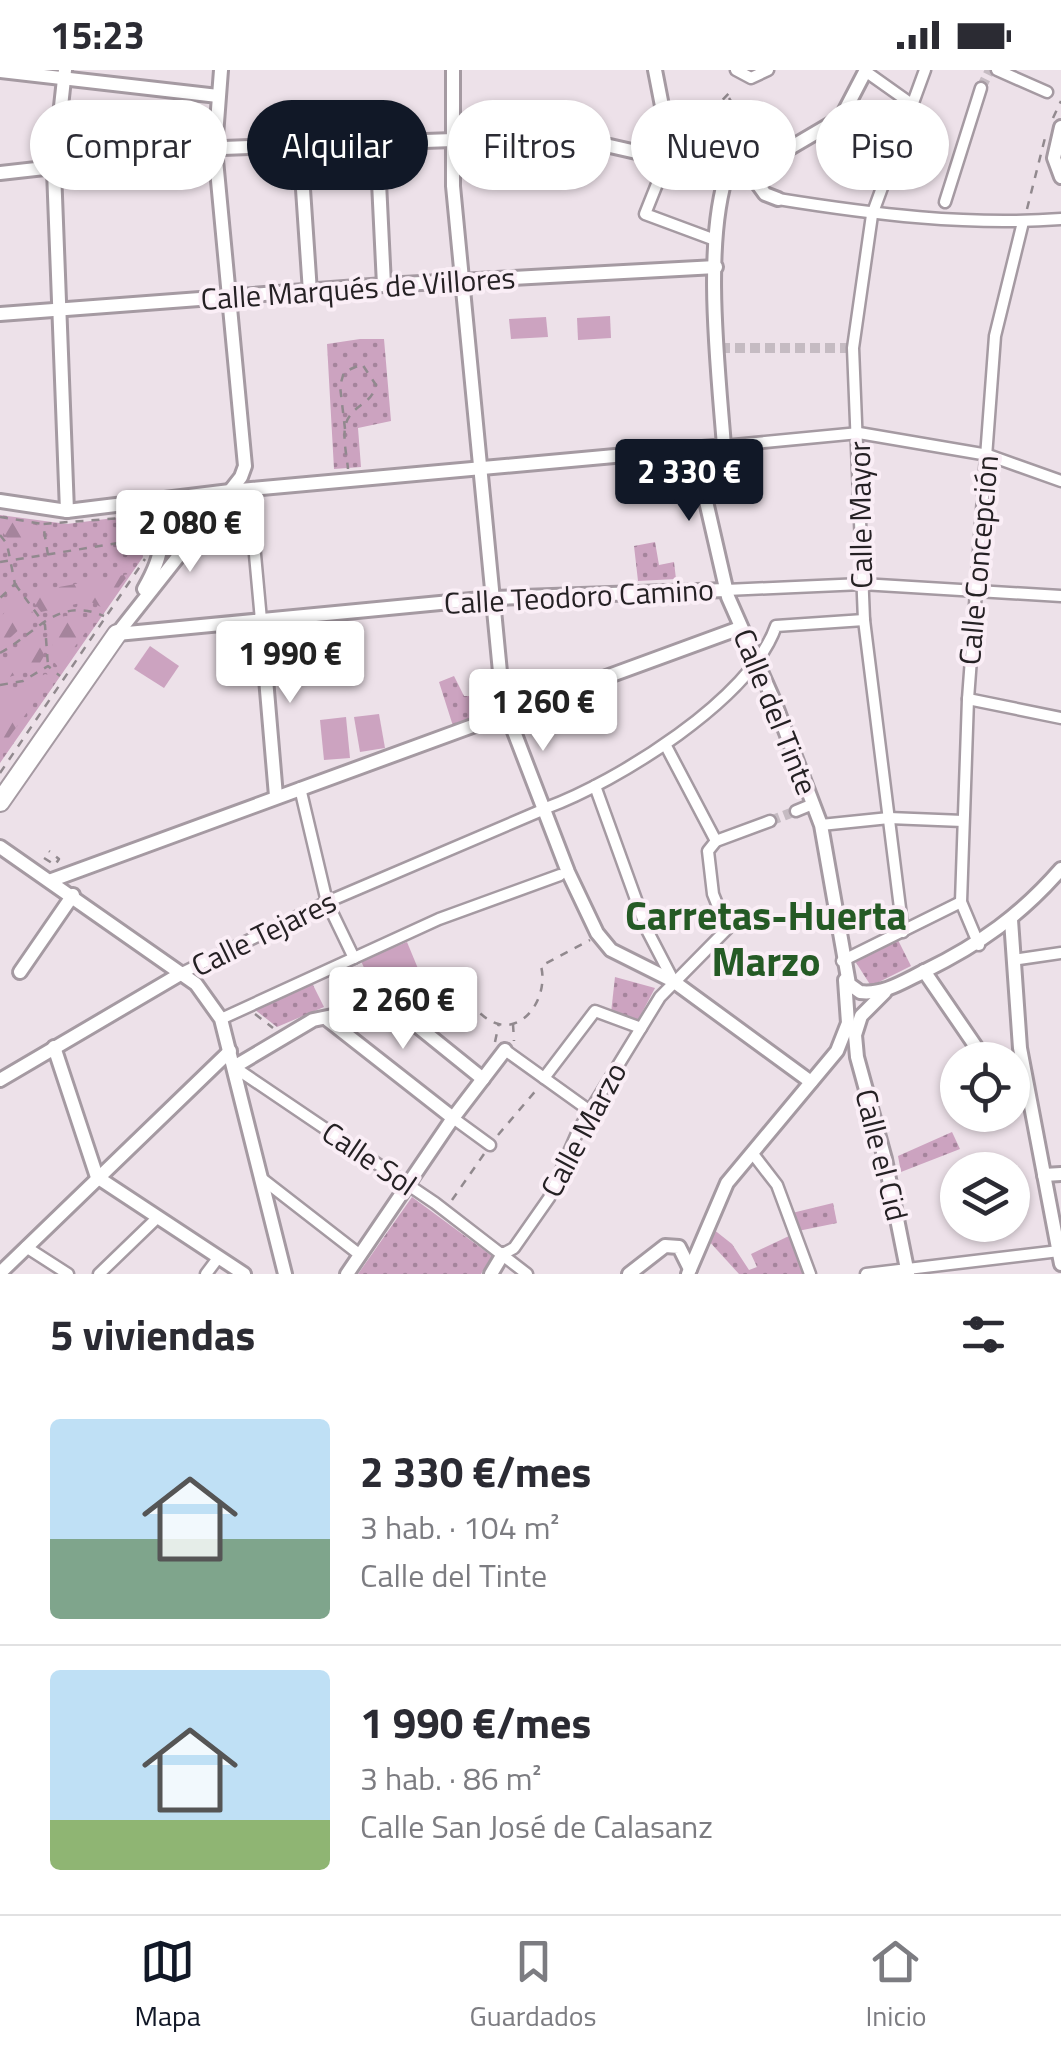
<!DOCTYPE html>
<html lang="es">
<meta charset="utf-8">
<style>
body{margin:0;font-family:"Titillium Web",sans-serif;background:#f2f2f3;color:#2b2b33;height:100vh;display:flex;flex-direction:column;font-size:38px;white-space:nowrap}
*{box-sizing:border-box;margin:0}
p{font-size:32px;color:#7c7c81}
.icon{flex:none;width:55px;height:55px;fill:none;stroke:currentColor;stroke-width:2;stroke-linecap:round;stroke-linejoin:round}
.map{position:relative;height:1204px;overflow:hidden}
.details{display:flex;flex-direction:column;background:#fff;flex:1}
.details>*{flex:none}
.banner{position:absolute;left:30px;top:30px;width:1002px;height:90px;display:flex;gap:20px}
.fabs{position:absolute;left:940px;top:972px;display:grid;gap:20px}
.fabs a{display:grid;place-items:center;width:90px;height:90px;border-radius:50%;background:#fff;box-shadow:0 2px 8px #0004;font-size:50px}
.price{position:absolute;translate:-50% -85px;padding:0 22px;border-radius:10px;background:#fff;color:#222;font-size:32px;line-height:65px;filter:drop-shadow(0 2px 5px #0008)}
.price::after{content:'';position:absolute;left:50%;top:60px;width:30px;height:22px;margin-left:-15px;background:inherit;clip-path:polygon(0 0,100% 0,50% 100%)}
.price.current{background:#111827;color:#fff}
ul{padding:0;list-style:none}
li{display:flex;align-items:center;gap:30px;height:250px;padding:0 50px}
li+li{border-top:2px solid #e1e1e2}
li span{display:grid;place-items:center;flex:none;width:280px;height:200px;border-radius:10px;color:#555}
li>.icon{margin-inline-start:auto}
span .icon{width:120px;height:120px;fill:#fffc;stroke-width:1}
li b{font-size:42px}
h2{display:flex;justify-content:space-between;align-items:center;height:120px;padding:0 50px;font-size:42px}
.chip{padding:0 35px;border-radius:45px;background:#fff;box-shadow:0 2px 8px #0004;font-size:35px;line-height:90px}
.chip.current{background:#111827;color:#fff}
.status{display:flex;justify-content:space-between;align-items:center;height:70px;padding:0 50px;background:#fff;direction:ltr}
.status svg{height:28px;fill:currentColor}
.tab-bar{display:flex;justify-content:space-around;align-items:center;height:140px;border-top:2px solid #e1e1e2;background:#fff;font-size:28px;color:#7c7c81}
.tab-bar a{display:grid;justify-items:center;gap:5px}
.tab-bar .current{color:#111827}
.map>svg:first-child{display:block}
.grass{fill:url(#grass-dots)}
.forest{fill:url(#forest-firs)}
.pitch{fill:#cca3c0}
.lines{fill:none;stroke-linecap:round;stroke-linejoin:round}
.pedestrian-tunnel{stroke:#c5bbc2;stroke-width:10;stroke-dasharray:10 5;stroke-linecap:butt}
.pedestrian-casing{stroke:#a59aa2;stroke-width:15}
.minor-casing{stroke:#a59aa2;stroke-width:18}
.secondary-casing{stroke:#a59aa2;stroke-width:22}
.path{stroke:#91898e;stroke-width:2.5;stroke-dasharray:8 8;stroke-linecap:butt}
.pedestrian{stroke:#fff;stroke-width:10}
.minor{stroke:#fff;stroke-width:12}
.secondary{stroke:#fff;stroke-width:18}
.labels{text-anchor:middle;stroke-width:8;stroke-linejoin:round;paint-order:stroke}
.street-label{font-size:30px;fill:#252124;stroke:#faeef6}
.district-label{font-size:40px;font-weight:bold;fill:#255a25;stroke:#faeef6}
</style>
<div class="status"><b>15:23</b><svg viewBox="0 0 49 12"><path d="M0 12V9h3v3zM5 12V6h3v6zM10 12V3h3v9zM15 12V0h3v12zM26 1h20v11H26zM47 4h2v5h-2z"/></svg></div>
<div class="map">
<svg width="1061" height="1204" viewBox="0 0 1061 1204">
<defs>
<pattern id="grass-dots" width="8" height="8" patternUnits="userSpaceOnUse" patternTransform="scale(2.5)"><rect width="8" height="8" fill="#cca3c0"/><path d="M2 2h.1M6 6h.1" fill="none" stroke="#a5849c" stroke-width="1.8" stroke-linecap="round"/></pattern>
<pattern id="forest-firs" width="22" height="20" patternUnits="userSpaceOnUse" patternTransform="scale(2.5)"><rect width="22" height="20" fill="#cca3c0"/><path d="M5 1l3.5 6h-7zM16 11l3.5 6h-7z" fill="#a5849c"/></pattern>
</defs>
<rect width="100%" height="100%" fill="#ede1e9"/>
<g class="grass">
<path d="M 360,269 L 384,269 L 391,351 L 358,358 L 361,397 L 334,399 L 327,274 Z"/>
<path d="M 0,445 L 67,454 L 137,445 L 143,487 L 0,693 Z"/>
<path d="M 655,472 L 659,495 L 674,492 L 676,509 L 638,511 L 634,476 Z"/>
<path d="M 454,606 L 464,626 L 469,626 L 477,647 L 453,656 L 439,612 Z"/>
<path d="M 898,870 L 911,896 L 871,916 L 855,891 Z"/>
<path d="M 615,907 L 655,918 L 637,952 L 611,943 Z"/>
<path d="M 312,913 L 324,937 L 277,957 L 254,939 Z"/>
<path d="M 952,1062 L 960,1079 L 901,1102 L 898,1086 Z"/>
<path d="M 412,1127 L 492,1186 L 481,1204 L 358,1204 Z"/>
<path d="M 833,1133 L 837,1153 L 798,1161 L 792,1143 Z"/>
<path d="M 713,1159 L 732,1174 L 749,1200 L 757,1197 L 751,1184 L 789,1166 L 803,1204 L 739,1204 L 707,1169 Z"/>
</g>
<g class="forest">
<path d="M 0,447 L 40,456 L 41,466 L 9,471 L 0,458 Z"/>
<path d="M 129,504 L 103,538 L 89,531 L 41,542 L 27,523 Z"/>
<path d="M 19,525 L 35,545 L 0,577 L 0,548 Z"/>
<path d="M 65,546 L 96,548 L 59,598 L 54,592 L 51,552 Z"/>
<path d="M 42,558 L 44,586 L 37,598 L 0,610 L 0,591 L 16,584 Z"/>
<path d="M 45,604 L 53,606 L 0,680 L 0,621 L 23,618 Z"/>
</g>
<g class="pitch">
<path d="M 610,246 L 611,268 L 578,270 L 577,248 Z"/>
<path d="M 546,247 L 548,267 L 511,269 L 509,249 Z"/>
<path d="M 150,576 L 179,596 L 164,618 L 134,599 Z"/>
<path d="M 379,644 L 385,678 L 360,682 L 354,647 Z"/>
<path d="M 346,647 L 350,688 L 324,690 L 320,650 Z"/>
<path d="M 407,872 L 419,901 L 374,920 L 361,891 Z"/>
</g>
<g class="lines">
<g class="pedestrian-tunnel">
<path d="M 981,18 L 990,0"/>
<path d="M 720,278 L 848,278"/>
<path d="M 770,751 L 796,741"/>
</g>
<g class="pedestrian-casing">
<g id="pedestrian">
<path d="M 736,0 L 751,8 L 768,0"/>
<path d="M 997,0 L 1047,22"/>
<path d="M 865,1 L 913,35"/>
<path d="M 667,89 L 645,144 L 715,170"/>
<path d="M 778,129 C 871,144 967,156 1061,149"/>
<path d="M 945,132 L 981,18"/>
<path d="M 724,376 L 859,363 L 988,385 L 1061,411"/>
<path d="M 249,419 L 261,550"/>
<path d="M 726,520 L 862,514 L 1061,526"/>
<path d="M 968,629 L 1061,648"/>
<path d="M 666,676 L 716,771"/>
<path d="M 595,716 L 647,860 L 673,910"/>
<path d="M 300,718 L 327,832 L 354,888"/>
<path d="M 546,738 C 617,712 751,629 776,556 L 864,550"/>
<path d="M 796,741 L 813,734"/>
<path d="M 821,755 L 889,748 L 963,751"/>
<path d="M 903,862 L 864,550 L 853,278 L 872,145 L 925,0"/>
<path d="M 979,875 L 961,832 L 968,629 L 995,266 L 1023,152"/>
<path d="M 1013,890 L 1061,883"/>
<path d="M 842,891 L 961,832"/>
<path d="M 182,903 L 327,832 L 540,741"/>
<path d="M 221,949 L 439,849 L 560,805"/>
<path d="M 505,980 L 590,1041"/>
<path d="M 234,997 L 435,1133 L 527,1204"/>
<path d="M 544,1008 L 595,941 L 641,958"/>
<path d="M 453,1048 L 490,1075"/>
<path d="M 753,1084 L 777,1115 L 810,1204"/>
<path d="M 261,1108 L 355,1181"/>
<path d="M 26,1177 L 68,1204"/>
<path d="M 503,1184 L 514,1178 L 549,1128 L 579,1059 L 660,927 L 727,859 L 713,824 L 708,781 L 716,771 L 770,751"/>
<path d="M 99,1204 L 157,1148"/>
<path d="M 206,1204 L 218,1188"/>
<path d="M 866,1204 L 1059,1181"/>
</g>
</g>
<g class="minor-casing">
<g id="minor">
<path d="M 65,0 L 54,100 L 67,441"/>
<path d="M 453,0 L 453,116 L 503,633 L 568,802 L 597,863 L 611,880 L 673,911 L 811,1012"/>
<path d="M 655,0 L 669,72 L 687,88"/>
<path d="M 0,1 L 218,26"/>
<path d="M 1061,57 L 1054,88 L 1061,107"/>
<path d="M 377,71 L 384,215"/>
<path d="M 300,75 L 310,222"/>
<path d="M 749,102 L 841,48 L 866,0"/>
<path d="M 749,102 L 765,124 L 778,129"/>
<path d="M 0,103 L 223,78 L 566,66 L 667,89 L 690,89 L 749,102"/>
<path d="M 0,244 L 384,215 L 716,197"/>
<path d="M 694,379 L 728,527 L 774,631 L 821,755 L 849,914 L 860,922 C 884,925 904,911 925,901 C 980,874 1021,845 1061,799"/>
<path d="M 0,431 L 67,441 L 230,421 L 724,376 C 718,298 703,171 728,100"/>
<path d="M 139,432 C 171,459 163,486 144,519"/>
<path d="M 261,550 L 276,726"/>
<path d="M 117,564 L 492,528 L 726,520"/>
<path d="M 117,564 L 241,407 L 245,396 L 215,79 L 221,0"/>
<path d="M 0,777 L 196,914 L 221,949 L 285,1204"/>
<path d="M 52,810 L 740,558"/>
<path d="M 1011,850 L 1020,978 L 1061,1194"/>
<path d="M 924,901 L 985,990"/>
<path d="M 20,902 L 73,825"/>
<path d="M 885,922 L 861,946 L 855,965 L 857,987 L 885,1089 L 908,1204"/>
<path d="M 328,950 L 453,1048"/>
<path d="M 54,977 L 97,1107 L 244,1204"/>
<path d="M 234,997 L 313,950 L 390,934 L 483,1009"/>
<path d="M 0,1010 L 182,903"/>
<path d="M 1044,1105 L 1061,1104"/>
<path d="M 0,1203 L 230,981"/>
<path d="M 347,1204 L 453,1048 L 505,980"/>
<path d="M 491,1204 L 503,1184"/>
<path d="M 629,1204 L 665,1176 L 679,1177 L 690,1199"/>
<path d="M 688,1204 L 727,1113 L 837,981 L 848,953 L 845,910"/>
</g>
</g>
<g class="secondary-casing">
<path id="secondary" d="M 0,732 L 117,564"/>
</g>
<g class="path">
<path d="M 729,28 L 759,77"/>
<path d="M 1053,48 L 1061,31"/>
<path d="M 712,77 L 740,74 L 718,54 L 723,36 L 694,70 L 690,64 L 731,21"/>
<path d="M 1027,139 L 1046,64"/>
<path d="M 345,359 L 340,316 L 344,302 L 362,294 L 376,315 C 372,333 358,333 349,347 C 340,360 347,385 348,399"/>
<path d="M 0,447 L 43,454"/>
<path d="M 122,450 L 125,472 L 141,473"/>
<path d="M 169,454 L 198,441"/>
<path d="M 170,462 L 190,452"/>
<path d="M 0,465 L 7,474 L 15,514 L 0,528"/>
<path d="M 48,485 L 43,454 L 134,447 L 136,461"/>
<path d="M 0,492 L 125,472 L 147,460"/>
<path d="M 15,514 L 45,555 L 48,596"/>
<path d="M 0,583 C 37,563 57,526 104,546"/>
<path d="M 0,615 L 23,611 L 48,596 L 60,606"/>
<path d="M 0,703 L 145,489"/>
<path d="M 44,788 L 55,795 L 59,789 L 49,781"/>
<path d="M 425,926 L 462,909 C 467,920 472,935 481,944 C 516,976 550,931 541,896 L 590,870"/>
<path d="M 255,944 L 273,958"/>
<path d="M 513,954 L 514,971"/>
<path d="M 495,972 L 499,953"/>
<path d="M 498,1065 L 538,1018"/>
<path d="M 452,1130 L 484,1084"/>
</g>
<use href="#pedestrian" class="pedestrian"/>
<use href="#minor" class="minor"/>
<use href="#secondary" class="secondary"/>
</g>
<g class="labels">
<g class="street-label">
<text transform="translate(358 219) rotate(-4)" y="10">Calle Marqués de Villores</text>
<text transform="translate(861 445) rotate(-91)" y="10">Calle Mayor</text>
<text transform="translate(979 490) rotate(-85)" y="10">Calle Concepción</text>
<text transform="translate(579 527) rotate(-3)" y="10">Calle Teodoro Camino</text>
<text transform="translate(775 642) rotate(68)" y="10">Calle del Tinte</text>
<text transform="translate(264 864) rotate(-26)" y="10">Calle Tejares</text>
<text transform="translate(584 1060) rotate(-62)" y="10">Calle Marzo</text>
<text transform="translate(881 1085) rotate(76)" y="10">Calle el Cid</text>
<text transform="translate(369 1089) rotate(34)" y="10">Calle Sol</text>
</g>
<g class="district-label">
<text x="766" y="860">Carretas-Huerta<tspan x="766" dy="46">Marzo</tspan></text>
</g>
</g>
</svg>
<div class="fabs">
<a><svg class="icon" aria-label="locate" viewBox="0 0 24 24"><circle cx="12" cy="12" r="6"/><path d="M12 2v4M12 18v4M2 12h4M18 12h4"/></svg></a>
<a><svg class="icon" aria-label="layers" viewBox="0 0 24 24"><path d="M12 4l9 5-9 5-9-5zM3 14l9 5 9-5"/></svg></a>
</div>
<b class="price current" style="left:689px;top:454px">2 330 €</b>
<b class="price" style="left:190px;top:505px">2 080 €</b>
<b class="price" style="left:290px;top:636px">1 990 €</b>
<b class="price" style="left:543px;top:684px">1 260 €</b>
<b class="price" style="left:403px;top:982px">2 260 €</b>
<div class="banner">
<a class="chip">Comprar</a>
<a class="chip current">Alquilar</a>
<a class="chip">Filtros</a>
<a class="chip">Nuevo</a>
<a class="chip">Piso</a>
</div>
</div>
<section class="details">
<h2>5 viviendas<svg class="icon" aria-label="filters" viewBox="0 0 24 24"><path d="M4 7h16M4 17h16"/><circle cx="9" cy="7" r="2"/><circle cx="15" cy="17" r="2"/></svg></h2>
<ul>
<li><span style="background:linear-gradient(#bfe0f5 60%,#7fa58c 0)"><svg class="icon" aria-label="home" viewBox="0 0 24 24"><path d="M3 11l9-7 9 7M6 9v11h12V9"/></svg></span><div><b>2 330 €/mes</b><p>3 hab. · 104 m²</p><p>Calle del Tinte</p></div></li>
<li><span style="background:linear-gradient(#bfe0f5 75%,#8fb573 0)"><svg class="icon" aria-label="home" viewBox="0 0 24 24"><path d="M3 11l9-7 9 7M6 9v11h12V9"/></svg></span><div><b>1 990 €/mes</b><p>3 hab. · 86 m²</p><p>Calle San José de Calasanz</p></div></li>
</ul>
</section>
<nav class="tab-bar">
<a class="current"><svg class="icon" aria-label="map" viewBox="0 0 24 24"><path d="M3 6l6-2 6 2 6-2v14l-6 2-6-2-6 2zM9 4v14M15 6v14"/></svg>Mapa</a>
<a><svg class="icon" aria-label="saved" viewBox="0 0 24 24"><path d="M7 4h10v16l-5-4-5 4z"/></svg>Guardados</a>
<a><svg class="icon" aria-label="home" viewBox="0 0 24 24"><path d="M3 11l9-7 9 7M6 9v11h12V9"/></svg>Inicio</a>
</nav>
